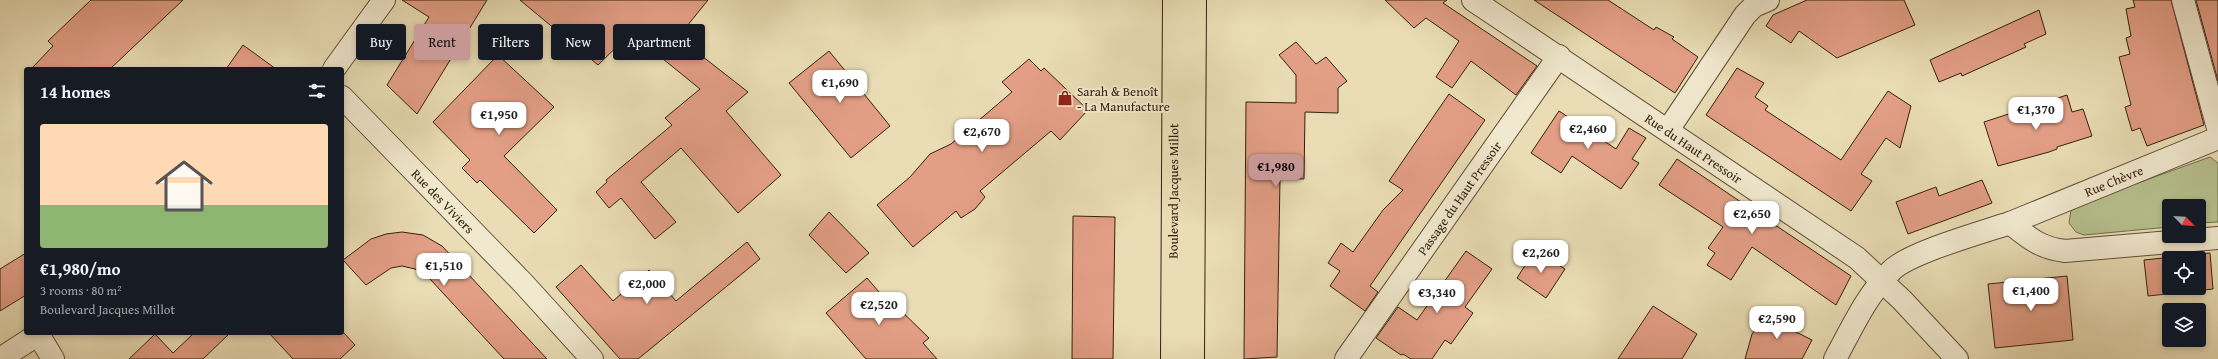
<!DOCTYPE html>
<meta charset="utf-8">
<style>
body{margin:0;font-family:"Gentium Book Plus",serif;background:#20242c;color:#f1f3f6;height:100vh;display:flex;flex-direction:column;font-size:15px;white-space:nowrap}
*{box-sizing:border-box;margin:0}
p{font-size:13px;color:#9ea1a6}
.icon{flex:none;width:22px;height:22px;fill:none;stroke:currentColor;stroke-width:2;stroke-linecap:round;stroke-linejoin:round}
.map{position:relative;flex:1;overflow:hidden}
.side{position:absolute;left:24px;top:67px;width:320px;height:268px;display:flex;flex-direction:column;background:#171b24;border-radius:4px;box-shadow:0 2px 6px #0003}
.side>*{flex:none}
.banner{position:absolute;left:356px;top:24px;width:380px;height:36px;display:flex;gap:8px}
.needle{width:26px;rotate:115deg}
.tools{position:absolute;left:2162px;top:199px;display:grid;gap:8px}
.tools a{display:grid;place-items:center;width:44px;height:44px;border-radius:4px;background:#171b24;box-shadow:0 2px 6px #0003;font-size:20px}
.price{position:absolute;translate:-50% -34px;padding:0 9px;border-radius:8px;background:#fff;color:#222;font-size:13px;line-height:26px;filter:drop-shadow(0 1px 2px #0008)}
.price::after{content:'';position:absolute;left:50%;top:24px;width:12px;height:9px;margin-left:-6px;background:inherit;clip-path:polygon(0 0,100% 0,50% 100%)}
.price.active{background:#c59692;color:#111}
ul{padding:0;list-style:none}
li{display:grid;align-content:center;gap:8px;height:212px;padding:0 16px}
li+li{border-top:1px solid #363941}
li span{display:grid;place-items:center;height:124px;border-radius:4px;color:#555}
li>.icon{margin-inline-start:auto}
span .icon{width:72px;height:72px;fill:#fffc;stroke-width:1}
li b{font-size:17px}
h2{display:flex;justify-content:space-between;align-items:center;height:48px;padding:0 16px;font-size:17px}
.tag{padding:0 14px;border-radius:4px;background:#171b24;box-shadow:0 2px 6px #0003;font-size:14px;line-height:36px}
.tag.active{background:#c59692;color:#111}
.map>svg:first-child{display:block}
.green{fill:#b6c18d;stroke:#75704e}
.building{fill:#e39f86;stroke:#34200e;fill-rule:evenodd}
.lines{fill:none;stroke-linecap:round;stroke-linejoin:round}
.minor-casing{stroke:#624f38;stroke-width:24}
.major-casing{stroke:#34200e;stroke-width:24}
.minor{stroke:#f1e9cf;stroke-width:22}
.major{stroke:#eaddb5;stroke-width:22}
.labels{text-anchor:middle;stroke-width:4;stroke-linejoin:round;paint-order:stroke}
.poi-label{font-size:13px;fill:#34200e;stroke:#f1e9cf;text-anchor:start}
.street-label{font-size:13px;fill:#34200e;stroke:#f1e9cf}
</style>
<div class="map">
<svg width="2218" height="359" viewBox="0 0 2218 359">
<rect width="100%" height="100%" fill="#eaddb5"/>
<filter id="stains"><feTurbulence type="fractalNoise" baseFrequency=".005" numOctaves="4"/><feColorMatrix values="0 0 0 0 .2 0 0 0 0 .09 0 0 0 0 .02 0 0 0 .5 -.17"/></filter>
<radialGradient id="worn" r=".72"><stop offset=".6" stop-color="#630" stop-opacity="0"/><stop offset="1" stop-color="#630" stop-opacity=".3"/></radialGradient>
<path class="green" d="M 2210,157 L 2218,163 L 2218,222 L 2199,223 L 2199,206 L 2169,206 L 2169,227 L 2084,235 L 2076,232 L 2069,223 L 2071,210 L 2085,202 Z"/>
<g class="building">
<path d="M 91,0 L 183,0 L 110,69 L 31,69 L 53,46 L 48,41 Z"/>
<path d="M 402,0 L 487,0 L 417,114 L 387,85 L 429,17 Z"/>
<path d="M 520,0 L 708,0 L 683,31 L 697,43 L 693,49 L 748,92 L 726,111 L 781,175 L 738,213 L 681,148 L 641,182 L 676,222 L 655,239 L 621,198 L 609,208 L 596,192 L 607,182 L 606,180 L 672,125 L 665,118 L 700,89 L 631,33 L 598,65 Z"/>
<path d="M 1385,0 L 1447,0 L 1443,3 L 1537,66 L 1516,95 L 1471,61 L 1452,88 L 1436,77 L 1459,41 L 1426,18 L 1414,28 Z"/>
<path d="M 1534,0 L 1608,0 L 1654,30 L 1656,27 L 1674,37 L 1672,39 L 1698,57 L 1675,93 Z"/>
<path d="M 1807,0 L 1904,0 L 1915,25 L 1837,58 L 1799,31 L 1791,43 L 1766,26 L 1773,15 Z"/>
<path d="M 2133,0 L 2171,0 L 2204,125 L 2147,146 L 2140,128 L 2132,131 L 2125,107 L 2131,105 L 2119,57 L 2130,54 L 2126,38 L 2131,36 L 2126,9 L 2135,7 Z"/>
<path d="M 2196,0 L 2218,0 L 2218,81 Z"/>
<path d="M 2039,10 L 2046,34 L 2024,44 L 2026,47 L 1962,76 L 1961,73 L 1939,82 L 1930,60 Z"/>
<path d="M 1296,42 L 1316,64 L 1326,57 L 1347,81 L 1338,88 L 1338,113 L 1305,112 L 1304,179 L 1280,178 L 1277,357 L 1244,359 L 1246,102 L 1296,103 L 1296,75 L 1279,55 Z"/>
<path d="M 243,45 L 276,69 L 226,69 Z"/>
<path d="M 829,51 L 890,126 L 851,158 L 789,83 Z"/>
<path d="M 498,55 L 554,107 L 504,156 L 557,210 L 534,233 L 480,180 L 477,183 L 462,168 L 470,160 L 433,122 Z"/>
<path d="M 1029,59 L 1041,71 L 1044,68 L 1088,110 L 1060,140 L 1051,131 L 980,191 L 985,197 L 975,209 L 961,218 L 956,211 L 913,247 L 877,205 L 910,177 L 930,154 L 951,144 L 1012,92 L 1002,82 Z"/>
<path d="M 1737,68 L 1764,83 L 1755,97 L 1768,106 L 1765,110 L 1841,160 L 1888,91 L 1911,106 L 1900,148 L 1886,138 L 1861,174 L 1872,181 L 1851,211 L 1706,115 Z"/>
<path d="M 1449,94 L 1485,120 L 1370,286 L 1378,292 L 1365,311 L 1330,286 L 1340,271 L 1328,263 L 1341,243 L 1353,252 L 1383,210 L 1403,190 L 1389,181 Z"/>
<path d="M 2067,95 L 2072,112 L 2083,109 L 2092,136 L 2057,147 L 2057,149 L 2049,152 L 1998,166 L 1984,122 Z"/>
<path d="M 1559,111 L 1616,149 L 1629,128 L 1646,138 L 1632,159 L 1639,163 L 1621,189 L 1572,156 L 1561,173 L 1531,153 Z"/>
<path d="M 1677,159 L 1851,276 L 1836,305 L 1752,247 L 1731,280 L 1707,265 L 1715,253 L 1708,248 L 1723,227 L 1659,185 Z"/>
<path d="M 1982,180 L 1992,203 L 1908,234 L 1896,202 L 1936,187 L 1939,196 Z"/>
<path d="M 829,212 L 869,253 L 846,273 L 809,235 Z"/>
<path d="M 1073,216 L 1115,217 L 1113,359 L 1072,359 Z"/>
<path d="M 402,232 L 423,235 L 442,246 L 547,359 L 504,359 L 430,279 L 415,269 L 402,266 L 391,268 L 366,285 L 343,260 L 371,239 L 386,234 Z"/>
<path d="M 747,242 L 760,259 L 638,359 L 620,359 L 556,287 L 581,265 L 613,301 L 649,270 L 676,301 Z"/>
<path d="M 1466,251 L 1492,269 L 1465,307 L 1473,313 L 1451,344 L 1445,340 L 1432,359 L 1411,359 L 1403,354 L 1401,355 L 1376,338 L 1398,307 L 1417,320 Z"/>
<path d="M 26,253 L 26,295 L 0,311 L 0,269 Z"/>
<path d="M 1533,253 L 1540,258 L 1543,255 L 1565,269 L 1546,298 L 1517,278 Z"/>
<path d="M 2210,253 L 2213,289 L 2148,296 L 2144,260 ZM 2169,258 L 2199,258 L 2199,288 L 2169,288 Z"/>
<path d="M 2067,276 L 2073,340 L 1995,348 L 1988,284 Z"/>
<path d="M 867,278 L 891,306 L 893,303 L 929,338 L 923,343 L 937,359 L 866,359 L 826,313 Z"/>
<path d="M 1653,306 L 1697,334 L 1682,359 L 1618,359 Z"/>
<path d="M 1773,309 L 1795,320 L 1790,329 L 1812,340 L 1802,359 L 1745,359 L 1752,334 L 1765,316 L 1768,318 Z"/>
<path d="M 194,333 L 230,333 L 203,359 L 129,359 L 155,334 L 173,353 Z"/>
<path d="M 269,333 L 344,333 L 355,345 L 340,359 L 293,359 Z"/>
</g>
<g class="lines">
<g class="minor-casing">
<g id="minor">
<path id="s1" d="M 1473,0 L 1857,258 L 1902,300 L 1957,359"/>
<path d="M 2183,0 L 2218,128"/>
<path d="M 334,69 L 384,0"/>
<path id="s2" d="M 342,97 L 523,283 L 592,359"/>
<path d="M 1668,130 L 1745,15 L 1754,6 L 1768,0"/>
<path id="s3" d="M 2010,223 L 2218,138"/>
<path d="M 38,334 L 53,359"/>
<path d="M 0,359 L 40,333"/>
<path id="s4" d="M 1346,359 L 1559,56"/>
<path d="M 1835,359 C 1852,328 1866,296 1891,271 C 1908,253 1983,232 2010,223 C 2029,238 2040,248 2065,251 L 2218,238"/>
</g>
</g>
<g class="major-casing">
<g id="major">
<path id="s5" d="M 1172,359 L 1174,0"/>
<path d="M 1193,359 L 1195,0"/>
</g>
</g>
<use href="#minor" class="minor"/>
<use href="#major" class="major"/>
</g>
<defs>
<g id="shop-bare" transform="scale(1.2)"><path d="M-5-2.5h2.3a2.7 3.5 0 0 1 5.4 0H5L5.5 6h-11ZM-1.5-2.5h3a1.5 2.3 0 0 0-3 0Z" fill="#8f2418" stroke="#f1e9cf" stroke-width="2.5" paint-order="stroke"/></g>
</defs>
<g fill-rule="evenodd">
<use href="#shop-bare" x="1065" y="98"/>
</g>
<g class="labels">
<g class="poi-label">
<text x="1077" y="96">Sarah &amp; Benoît<tspan x="1077" dy="15">- La Manufacture</tspan></text>
</g>
<g class="street-label">
<text dy="5" stroke="none"><textPath href="#s1" startOffset="266">Rue du Haut Pressoir</textPath></text>
<text dy="5" stroke="none"><textPath href="#s3" startOffset="112">Rue Chèvre</textPath></text>
<text dy="5" stroke="none"><textPath href="#s5" startOffset="168">Boulevard Jacques Millot</textPath></text>
<text dy="5" stroke="none"><textPath href="#s4" startOffset="197">Passage du Haut Pressoir</textPath></text>
<text dy="5" stroke="none"><textPath href="#s2" startOffset="145">Rue des Viviers</textPath></text>
</g>
</g>
<rect width="100%" height="100%" filter="url(#stains)"/>
<rect width="100%" height="100%" fill="url(#worn)"/>
</svg>
<div class="tools">
<a><svg class="needle" viewBox="-14 -14 28 28"><path d="M0-13l5 13h-10z" fill="#e53935"/><path d="M0 13l5-13h-10z" fill="#9ea1a6"/></svg></a>
<a><svg class="icon" aria-label="locate" viewBox="0 0 24 24"><circle cx="12" cy="12" r="6"/><path d="M12 2v4M12 18v4M2 12h4M18 12h4"/></svg></a>
<a><svg class="icon" aria-label="layers" viewBox="0 0 24 24"><path d="M12 4l9 5-9 5-9-5zM3 14l9 5 9-5"/></svg></a>
</div>
<b class="price" style="left:840px;top:104px">€1,690</b>
<b class="price" style="left:2036px;top:131px">€1,370</b>
<b class="price" style="left:499px;top:136px">€1,950</b>
<b class="price" style="left:1588px;top:150px">€2,460</b>
<b class="price" style="left:982px;top:153px">€2,670</b>
<b class="price active" style="left:1276px;top:188px">€1,980</b>
<b class="price" style="left:1752px;top:235px">€2,650</b>
<b class="price" style="left:1541px;top:274px">€2,260</b>
<b class="price" style="left:444px;top:287px">€1,510</b>
<b class="price" style="left:647px;top:305px">€2,000</b>
<b class="price" style="left:2031px;top:312px">€1,400</b>
<b class="price" style="left:1437px;top:314px">€3,340</b>
<b class="price" style="left:879px;top:326px">€2,520</b>
<b class="price" style="left:1777px;top:340px">€2,590</b>
<div class="banner">
<a class="tag">Buy</a>
<a class="tag active">Rent</a>
<a class="tag">Filters</a>
<a class="tag">New</a>
<a class="tag">Apartment</a>
</div>
<section class="side">
<h2>14 homes<svg class="icon" aria-label="filters" viewBox="0 0 24 24"><path d="M4 7h16M4 17h16"/><circle cx="9" cy="7" r="2"/><circle cx="15" cy="17" r="2"/></svg></h2>
<ul>
<li><span style="background:linear-gradient(#ffd9b3 65%,#8fb573 0)"><svg class="icon" aria-label="home" viewBox="0 0 24 24"><path d="M3 11l9-7 9 7M6 9v11h12V9"/></svg></span><div><b>€1,980/mo</b><p>3 rooms · 80 m²</p><p>Boulevard Jacques Millot</p></div></li>
</ul>
</section>
</div>
